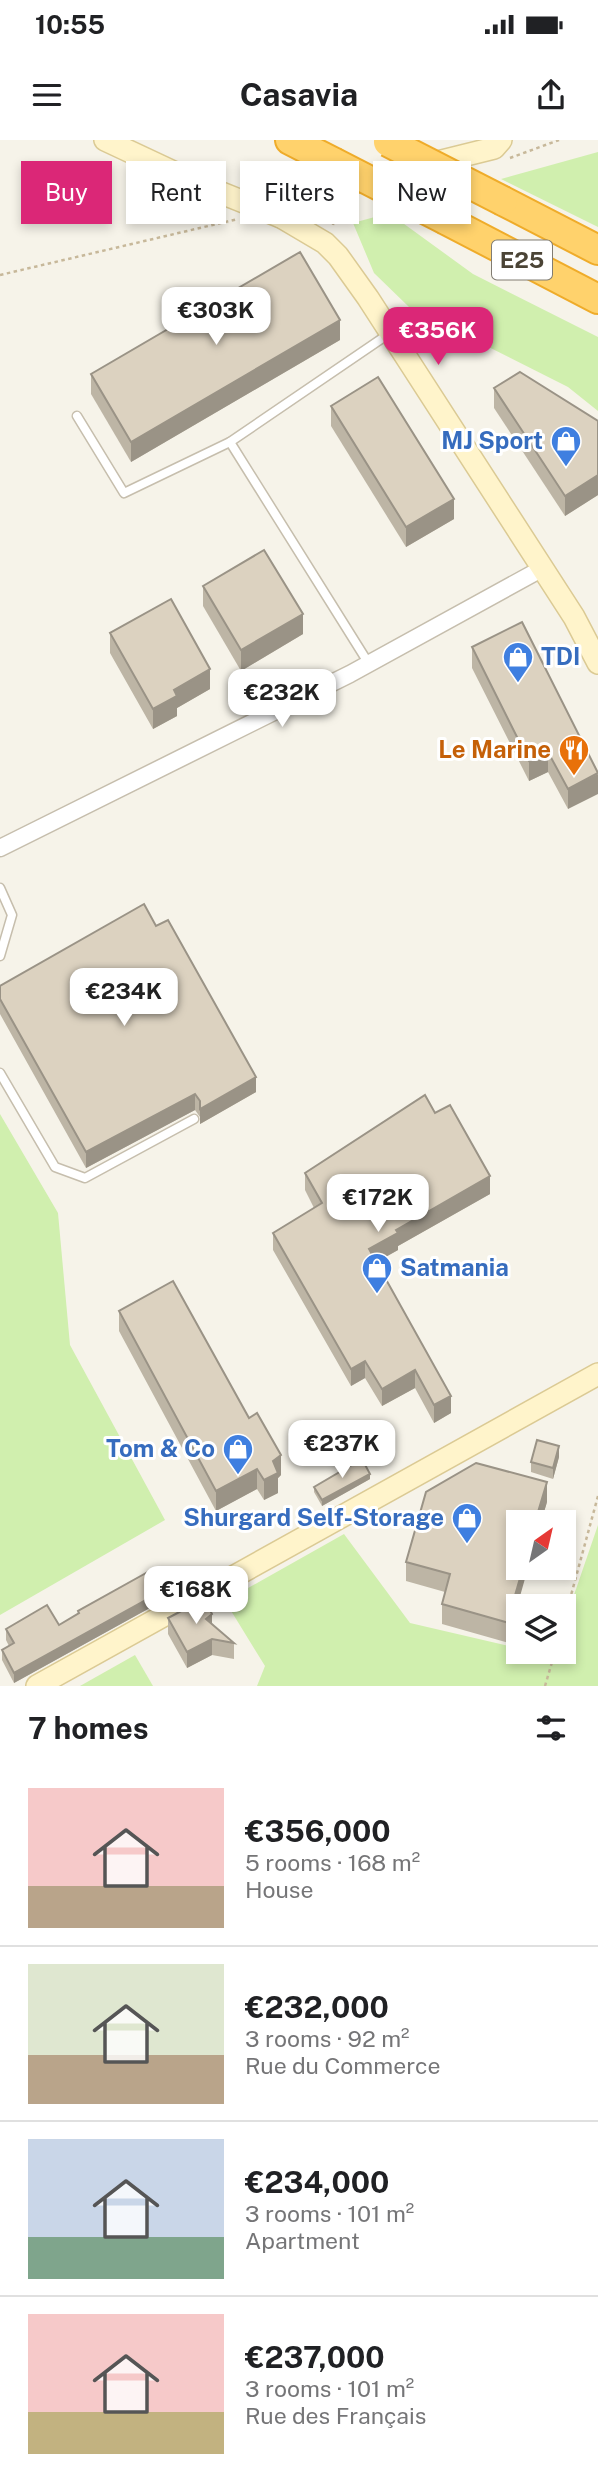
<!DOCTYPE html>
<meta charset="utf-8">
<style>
body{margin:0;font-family:"Public Sans",sans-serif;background:#f2f2f2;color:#202124;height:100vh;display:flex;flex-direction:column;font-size:26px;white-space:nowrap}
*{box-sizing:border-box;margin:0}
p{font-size:23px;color:#757577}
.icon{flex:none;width:38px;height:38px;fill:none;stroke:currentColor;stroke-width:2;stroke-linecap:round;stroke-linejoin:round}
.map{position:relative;height:1546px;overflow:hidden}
.panel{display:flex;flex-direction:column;background:#fff;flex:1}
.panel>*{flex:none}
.top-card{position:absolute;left:21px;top:21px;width:556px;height:63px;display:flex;gap:14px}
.needle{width:46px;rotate:34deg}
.tools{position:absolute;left:506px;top:1370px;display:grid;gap:14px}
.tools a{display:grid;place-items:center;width:70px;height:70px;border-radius:0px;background:#fff;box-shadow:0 4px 10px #0003;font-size:35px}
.price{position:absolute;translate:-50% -60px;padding:0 16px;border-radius:14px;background:#fff;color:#222;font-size:23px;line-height:46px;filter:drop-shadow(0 2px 4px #0008)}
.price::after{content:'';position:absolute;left:50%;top:42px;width:21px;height:16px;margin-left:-10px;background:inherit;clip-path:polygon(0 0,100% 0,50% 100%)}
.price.current{background:#db2777;color:#fff}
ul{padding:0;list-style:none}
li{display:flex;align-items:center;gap:21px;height:175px;padding:0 28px}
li+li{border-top:2px solid #e0e0e0}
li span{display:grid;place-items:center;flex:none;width:196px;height:140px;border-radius:0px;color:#555}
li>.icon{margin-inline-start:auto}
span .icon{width:84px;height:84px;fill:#fffc;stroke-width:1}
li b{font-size:30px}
h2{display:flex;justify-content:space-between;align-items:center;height:84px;padding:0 28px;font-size:30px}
.tag{padding:0 24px;border-radius:0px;background:#fff;box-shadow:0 4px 10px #0003;font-size:24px;line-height:63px}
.tag.current{background:#db2777;color:#fff}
.status{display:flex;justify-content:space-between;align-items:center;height:49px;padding:0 35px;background:#fff;direction:ltr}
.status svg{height:19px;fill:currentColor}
header{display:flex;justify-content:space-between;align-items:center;height:91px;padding:0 28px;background:#fff;font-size:32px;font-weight:700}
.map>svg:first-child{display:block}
.green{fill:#d0efae}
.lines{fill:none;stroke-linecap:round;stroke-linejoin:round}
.lane-casing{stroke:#c6bead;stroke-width:11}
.street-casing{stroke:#c6bead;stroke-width:19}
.secondary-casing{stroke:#dbca94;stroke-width:24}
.highway-casing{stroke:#efac2a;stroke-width:32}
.path{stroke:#c7b89a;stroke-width:2.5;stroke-dasharray:3.5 3.5;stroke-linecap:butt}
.lane{stroke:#fff;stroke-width:8}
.street{stroke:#fff;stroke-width:16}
.secondary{stroke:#fff4cb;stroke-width:21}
.highway{stroke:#ffd26c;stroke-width:28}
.highway-bridge-casing{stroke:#efac2a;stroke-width:32;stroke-linecap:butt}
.highway-bridge{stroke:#ffd26c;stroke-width:28}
.wall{fill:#bdb5a5}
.shaded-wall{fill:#9a9386}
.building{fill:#dcd2c0;stroke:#9a9386;stroke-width:2}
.labels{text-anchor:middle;stroke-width:6;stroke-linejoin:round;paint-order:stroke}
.shield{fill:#fff;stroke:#817c72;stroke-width:2}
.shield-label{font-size:23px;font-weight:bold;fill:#4b4436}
.shop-label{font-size:24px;font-weight:bold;fill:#366cbe;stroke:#fff;text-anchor:end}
.food-label{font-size:24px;font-weight:bold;fill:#c56008;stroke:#fff;text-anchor:end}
</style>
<div class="status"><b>10:55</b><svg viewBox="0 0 49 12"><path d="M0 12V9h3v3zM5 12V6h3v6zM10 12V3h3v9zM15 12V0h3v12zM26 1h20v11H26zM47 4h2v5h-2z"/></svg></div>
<header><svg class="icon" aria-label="menu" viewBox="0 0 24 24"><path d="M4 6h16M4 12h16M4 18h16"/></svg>Casavia<svg class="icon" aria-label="share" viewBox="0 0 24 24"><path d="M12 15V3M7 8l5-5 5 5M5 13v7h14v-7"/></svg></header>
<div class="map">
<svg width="598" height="1546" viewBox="0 0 598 1546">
<rect width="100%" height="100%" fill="#f6f3e9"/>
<g class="green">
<path d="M 598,12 L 598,87 L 501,39 Z"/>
<path d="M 389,73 L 473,134 L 598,197 L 598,271 L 568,247 L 409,167 L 374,133 L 353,83 Z"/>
<path d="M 0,974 L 58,1073 L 70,1205 L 165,1380 L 0,1475 Z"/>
<path d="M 598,1385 L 598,1546 L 257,1546 L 265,1526 L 225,1461 L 344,1394 L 410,1483 L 518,1508 L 518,1512 L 564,1512 L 564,1484 Z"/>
<path d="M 135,1515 L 153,1546 L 80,1546 Z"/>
</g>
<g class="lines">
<g class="lane-casing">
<g id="lane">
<path d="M 77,276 L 124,353 L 230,302"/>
<path d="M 369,524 L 230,302 L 390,193"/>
<path d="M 0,748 L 12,775 L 0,816"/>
<path d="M 0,933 L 55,1027 L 85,1038 L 194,979"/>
</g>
</g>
<g class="street-casing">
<path id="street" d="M 0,708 L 350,534 L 543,428"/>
</g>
<g class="secondary-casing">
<g id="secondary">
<path d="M 105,0 L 199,44 L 281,77 L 325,103 L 338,116 L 368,158 L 574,477 L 598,523"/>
<path d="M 281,77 L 325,50 L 494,8 L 501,0"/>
<path d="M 37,1546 L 598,1234"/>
</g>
</g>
<g class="highway-casing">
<g id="highway">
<path d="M 290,0 L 333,22"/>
<path d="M 503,61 L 598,110"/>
<path d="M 446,80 L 598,159"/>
</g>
</g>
<g class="path">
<path d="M 510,18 L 559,0"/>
<path d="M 333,85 L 335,71 L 340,65"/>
<path d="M 0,135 L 238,79"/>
<path d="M 564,1481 L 598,1356"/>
<path d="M 545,1546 L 555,1512"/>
</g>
<use href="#lane" class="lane"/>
<use href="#street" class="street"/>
<use href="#secondary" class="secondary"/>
<use href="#highway" class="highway"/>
<g class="highway-bridge-casing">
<g id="highway-bridge">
<path d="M 388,2 L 503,61"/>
<path d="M 333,22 L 446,80"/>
</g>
</g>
<use href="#highway-bridge" class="highway-bridge"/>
</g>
<g class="wall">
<path d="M 340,200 L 131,322 L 91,254 L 91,234 Z"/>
<path d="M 494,248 L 598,281 L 598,355 L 565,376 L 494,268 Z"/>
<path d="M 331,266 L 454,379 L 406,407 L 331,286 Z"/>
<path d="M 203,446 L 303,494 L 241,531 L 203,466 Z"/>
<path d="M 110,493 L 210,549 L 177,568 L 177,576 L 153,589 L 110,513 Z"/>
<path d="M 472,507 L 598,633 L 568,669 L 548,632 L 529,641 L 472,528 Z"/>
<path d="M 156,786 L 256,952 L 200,984 L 200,977 L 195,970 L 86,1028 L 0,874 L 0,846 Z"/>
<path d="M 435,973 L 490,1054 L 398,1106 L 398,1110 L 377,1122 L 451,1273 L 434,1283 L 415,1248 L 382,1266 L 365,1238 L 351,1246 L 273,1110 L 273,1093 L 314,1068 L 305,1050 L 305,1033 Z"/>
<path d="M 119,1171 L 281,1335 L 278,1338 L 278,1353 L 264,1360 L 257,1349 L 216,1371 L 119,1191 Z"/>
<path d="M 559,1317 L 553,1339 L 531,1332 L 531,1322 Z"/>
<path d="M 370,1339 L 322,1366 L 314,1352 L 314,1347 Z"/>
<path d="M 547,1362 L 541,1382 L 518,1382 L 513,1489 L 509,1503 L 442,1484 L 442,1464 L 445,1452 L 406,1441 L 406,1422 Z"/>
<path d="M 166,1459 L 14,1543 L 2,1520 L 2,1510 L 9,1506 L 6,1500 L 6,1489 L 59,1485 L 78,1474 L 78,1471 Z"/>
<path d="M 168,1478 L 212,1485 L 234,1503 L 234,1519 L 212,1515 L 187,1528 L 168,1494 Z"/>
</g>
<g class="shaded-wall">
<path d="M 340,180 L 340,200 L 131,322 L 131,302 Z"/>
<path d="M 598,335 L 598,355 L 565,376 L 565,356 Z"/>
<path d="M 454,359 L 454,379 L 406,407 L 406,387 Z"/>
<path d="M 303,474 L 303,494 L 241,531 L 241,510 Z"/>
<path d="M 210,529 L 210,549 L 177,568 L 177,576 L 153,589 L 153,569 L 174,550 Z"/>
<path d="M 548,612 L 548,632 L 529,641 L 529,621 Z"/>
<path d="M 598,634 L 598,654 L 568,669 L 568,649 Z"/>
<path d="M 256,937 L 256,952 L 200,984 L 200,969 Z"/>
<path d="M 195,954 L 195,970 L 86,1028 L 86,1012 Z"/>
<path d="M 490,1036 L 490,1054 L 398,1106 L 398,1110 L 369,1126 L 369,1109 L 396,1090 Z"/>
<path d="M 365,1221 L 365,1238 L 351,1246 L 351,1229 Z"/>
<path d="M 415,1230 L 415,1248 L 382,1266 L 382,1249 Z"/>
<path d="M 451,1256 L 451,1273 L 434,1283 L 434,1265 Z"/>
<path d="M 559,1306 L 559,1317 L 553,1339 L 553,1328 Z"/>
<path d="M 281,1315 L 281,1335 L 278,1338 L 278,1353 L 264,1360 L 264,1340 L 273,1321 Z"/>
<path d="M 257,1329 L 257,1349 L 216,1371 L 216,1351 Z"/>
<path d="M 370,1334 L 370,1339 L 322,1366 L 322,1360 Z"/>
<path d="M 547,1342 L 547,1362 L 541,1382 L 535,1382 Z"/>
<path d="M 523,1428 L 528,1428 L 513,1481 L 513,1489 L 509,1503 L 509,1483 L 511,1469 Z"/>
<path d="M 166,1449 L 166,1459 L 14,1543 L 14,1533 Z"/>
<path d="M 212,1474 L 212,1490 L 206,1479 Z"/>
<path d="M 212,1499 L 212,1515 L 187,1528 L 187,1512 Z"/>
</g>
<g class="building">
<path d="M 300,112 L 340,180 L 131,302 L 91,234 Z"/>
<path d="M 520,232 L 598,281 L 598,335 L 565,356 L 494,248 Z"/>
<path d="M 378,237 L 454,359 L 406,387 L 331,266 Z"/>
<path d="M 264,410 L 303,474 L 241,510 L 203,446 Z"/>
<path d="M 171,459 L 210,529 L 174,550 L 177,556 L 153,569 L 110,493 Z"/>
<path d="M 522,482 L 598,633 L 568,649 L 548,612 L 529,621 L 472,507 Z"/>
<path d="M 144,764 L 156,786 L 168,780 L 256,937 L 200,969 L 200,961 L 195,954 L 86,1012 L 0,859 L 0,846 Z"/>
<path d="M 425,955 L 435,973 L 450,965 L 490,1036 L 396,1090 L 398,1093 L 369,1109 L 451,1256 L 434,1265 L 415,1230 L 382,1249 L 365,1221 L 351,1229 L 273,1093 L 322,1063 L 305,1033 Z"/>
<path d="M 173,1141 L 249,1278 L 257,1273 L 281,1315 L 273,1321 L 278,1333 L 264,1340 L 257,1329 L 216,1351 L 119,1171 Z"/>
<path d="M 537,1300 L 559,1306 L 553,1328 L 531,1322 Z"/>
<path d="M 362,1319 L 370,1334 L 322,1360 L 314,1347 Z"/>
<path d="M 476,1323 L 547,1342 L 535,1382 L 518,1382 L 518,1428 L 523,1428 L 511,1469 L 513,1469 L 509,1483 L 442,1464 L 450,1434 L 406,1422 L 426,1352 Z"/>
<path d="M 155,1428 L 166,1449 L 14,1533 L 2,1510 L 14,1503 L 6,1489 L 47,1465 L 59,1485 L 79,1473 L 78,1471 Z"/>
<path d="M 204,1459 L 212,1474 L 206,1479 L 234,1503 L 212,1499 L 187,1512 L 168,1478 Z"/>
</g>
<defs>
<g id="shop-pin" transform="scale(1.575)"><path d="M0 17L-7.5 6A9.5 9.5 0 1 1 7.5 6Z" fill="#3f7fe0" stroke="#fff"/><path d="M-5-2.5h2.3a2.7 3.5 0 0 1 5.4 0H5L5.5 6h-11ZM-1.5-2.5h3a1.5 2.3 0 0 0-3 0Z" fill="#fff"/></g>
<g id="restaurant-pin" transform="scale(1.575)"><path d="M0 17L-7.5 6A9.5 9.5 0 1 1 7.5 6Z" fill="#e8710a" stroke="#fff"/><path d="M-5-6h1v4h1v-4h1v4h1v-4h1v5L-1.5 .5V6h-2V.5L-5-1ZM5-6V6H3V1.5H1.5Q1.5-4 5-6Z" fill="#fff"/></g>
</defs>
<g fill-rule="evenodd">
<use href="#shop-pin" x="566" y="301"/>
<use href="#shop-pin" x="518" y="517"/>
<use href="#restaurant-pin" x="574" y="610"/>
<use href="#shop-pin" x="377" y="1128"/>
<use href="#shop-pin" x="238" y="1309"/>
<use href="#shop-pin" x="467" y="1378"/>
</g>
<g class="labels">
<rect class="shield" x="492" y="100.5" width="60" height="39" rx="5"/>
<g class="shield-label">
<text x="522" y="128">E25</text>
</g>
<g class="shop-label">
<text x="543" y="309">MJ Sport</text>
<text x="541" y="525" text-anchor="start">TDI</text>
<text x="400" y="1136" text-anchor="start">Satmania</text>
<text x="215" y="1317">Tom &amp; Co</text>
<text x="444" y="1386">Shurgard Self-Storage</text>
</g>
<g class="food-label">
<text x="551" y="618">Le Marine</text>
</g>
</g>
</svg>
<div class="tools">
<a><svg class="needle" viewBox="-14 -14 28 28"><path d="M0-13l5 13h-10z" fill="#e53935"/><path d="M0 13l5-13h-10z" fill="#757577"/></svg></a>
<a><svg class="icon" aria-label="layers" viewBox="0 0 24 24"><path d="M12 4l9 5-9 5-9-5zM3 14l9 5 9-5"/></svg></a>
</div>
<b class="price" style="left:216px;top:207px">€303K</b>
<b class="price current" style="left:438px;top:227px">€356K</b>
<b class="price" style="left:282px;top:589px">€232K</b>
<b class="price" style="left:124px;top:888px">€234K</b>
<b class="price" style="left:378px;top:1094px">€172K</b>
<b class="price" style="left:342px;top:1340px">€237K</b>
<b class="price" style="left:196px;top:1486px">€168K</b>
<div class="top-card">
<a class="tag current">Buy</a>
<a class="tag">Rent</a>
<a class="tag">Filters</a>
<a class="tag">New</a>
</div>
</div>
<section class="panel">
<h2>7 homes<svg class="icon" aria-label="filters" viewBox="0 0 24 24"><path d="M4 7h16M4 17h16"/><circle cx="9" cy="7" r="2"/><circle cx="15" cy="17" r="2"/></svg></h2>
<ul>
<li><span style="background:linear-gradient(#f6c9c9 70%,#b9a48a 0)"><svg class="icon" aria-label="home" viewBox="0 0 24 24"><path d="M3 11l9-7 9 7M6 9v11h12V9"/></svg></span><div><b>€356,000</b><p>5 rooms · 168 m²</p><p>House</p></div></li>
<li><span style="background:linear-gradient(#dfe7d0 65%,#b9a48a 0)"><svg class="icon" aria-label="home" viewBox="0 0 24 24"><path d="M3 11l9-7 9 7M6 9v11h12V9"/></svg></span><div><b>€232,000</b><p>3 rooms · 92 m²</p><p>Rue du Commerce</p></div></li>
<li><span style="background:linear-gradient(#c9d6e8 70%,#7fa58c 0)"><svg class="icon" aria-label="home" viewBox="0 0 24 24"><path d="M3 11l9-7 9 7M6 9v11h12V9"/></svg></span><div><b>€234,000</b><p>3 rooms · 101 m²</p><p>Apartment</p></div></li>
<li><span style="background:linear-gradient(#f6c9c9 70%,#c2b280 0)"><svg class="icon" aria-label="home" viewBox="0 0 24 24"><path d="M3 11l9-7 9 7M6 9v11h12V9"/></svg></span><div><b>€237,000</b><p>3 rooms · 101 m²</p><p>Rue des Français</p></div></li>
</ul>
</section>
